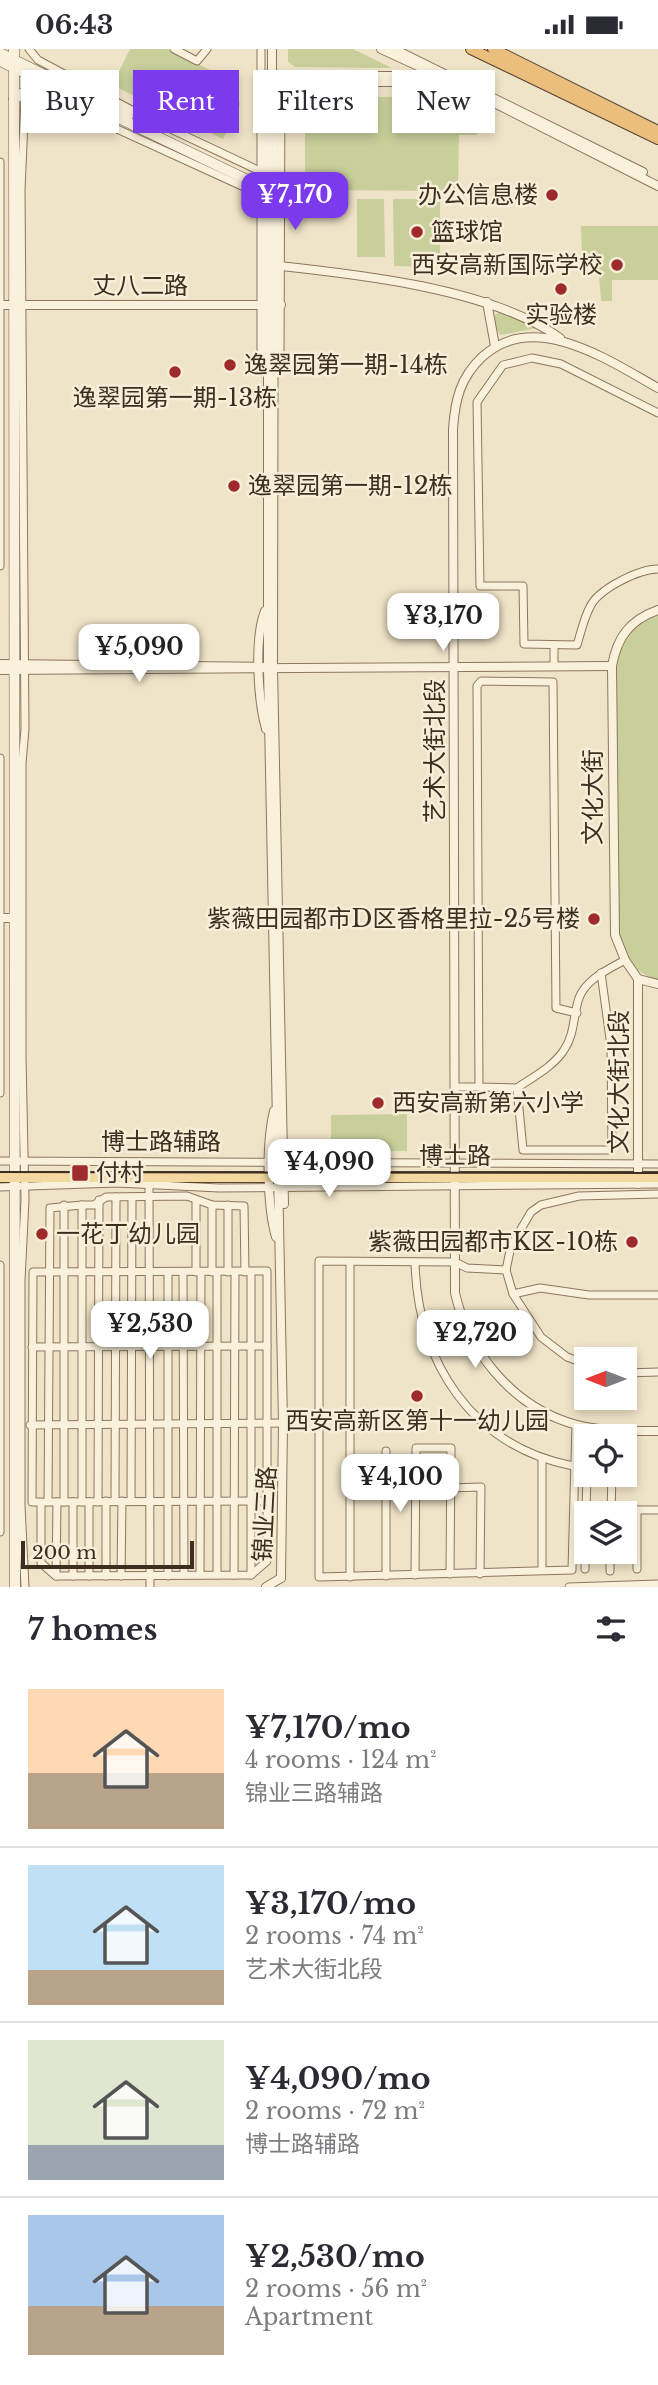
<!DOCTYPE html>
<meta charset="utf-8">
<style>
body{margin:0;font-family:"Libre Baskerville","Noto Sans SC",serif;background:#f2f2f3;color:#2b2b33;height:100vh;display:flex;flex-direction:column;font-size:26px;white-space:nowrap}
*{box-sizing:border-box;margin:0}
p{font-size:23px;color:#7c7c81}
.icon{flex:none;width:38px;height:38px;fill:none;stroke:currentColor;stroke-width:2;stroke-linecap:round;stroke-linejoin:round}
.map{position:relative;height:1538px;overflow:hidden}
.panel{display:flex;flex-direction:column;background:#fff;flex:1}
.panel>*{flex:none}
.top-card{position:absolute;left:21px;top:21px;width:616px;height:63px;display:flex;gap:14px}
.needle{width:46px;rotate:270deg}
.tools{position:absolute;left:574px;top:1298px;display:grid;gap:14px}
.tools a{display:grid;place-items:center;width:63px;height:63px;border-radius:0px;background:#fff;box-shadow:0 4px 10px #0003;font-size:35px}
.scale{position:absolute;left:21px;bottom:18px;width:173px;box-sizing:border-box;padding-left:7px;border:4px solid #3d2e20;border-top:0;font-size:19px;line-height:24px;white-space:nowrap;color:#3d2e20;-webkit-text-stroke:5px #f7eed8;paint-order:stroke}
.price{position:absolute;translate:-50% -60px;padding:0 16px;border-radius:14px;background:#fff;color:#222;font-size:23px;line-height:46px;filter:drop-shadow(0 2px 4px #0008)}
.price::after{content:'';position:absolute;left:50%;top:42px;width:21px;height:16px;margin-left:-10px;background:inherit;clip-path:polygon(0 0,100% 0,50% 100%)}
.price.active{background:#7c3aed;color:#fff}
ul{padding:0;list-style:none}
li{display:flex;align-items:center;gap:21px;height:175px;padding:0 28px}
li+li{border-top:2px solid #e1e1e2}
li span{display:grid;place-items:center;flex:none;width:196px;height:140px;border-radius:0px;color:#555}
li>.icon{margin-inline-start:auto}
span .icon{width:84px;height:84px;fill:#fffc;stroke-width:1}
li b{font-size:30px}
h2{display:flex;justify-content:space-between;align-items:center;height:84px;padding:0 28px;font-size:30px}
.tag{padding:0 24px;border-radius:0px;background:#fff;box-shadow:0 4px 10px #0003;font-size:24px;line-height:63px}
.tag.active{background:#7c3aed;color:#fff}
.status{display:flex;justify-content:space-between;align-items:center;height:49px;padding:0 35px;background:#fff;direction:ltr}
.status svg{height:19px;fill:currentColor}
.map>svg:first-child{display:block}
.green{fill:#c9cf9b}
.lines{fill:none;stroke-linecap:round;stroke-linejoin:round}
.minor-casing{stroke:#8d765c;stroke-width:9}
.tertiary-casing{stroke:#8d765c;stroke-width:10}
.secondary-casing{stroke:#6f573f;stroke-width:11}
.primary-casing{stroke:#5b4430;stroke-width:12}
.trunk-casing{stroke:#5b4430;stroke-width:12}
.minor{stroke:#faf1dc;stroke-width:7}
.tertiary{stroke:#faf1dc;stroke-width:8}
.secondary{stroke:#faf1dc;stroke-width:10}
.primary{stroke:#f3d9a0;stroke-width:10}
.trunk{stroke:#eabe7c;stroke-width:10}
.tram{stroke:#3d2e20;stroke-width:2}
.poi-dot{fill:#9e2a2b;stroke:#f7eed8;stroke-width:2.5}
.labels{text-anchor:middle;stroke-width:5;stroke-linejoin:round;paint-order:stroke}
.poi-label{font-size:24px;fill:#3d2e20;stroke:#f7eed8;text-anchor:start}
.street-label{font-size:24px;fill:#3d2e20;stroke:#f7eed8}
</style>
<div class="status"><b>06:43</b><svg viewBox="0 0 49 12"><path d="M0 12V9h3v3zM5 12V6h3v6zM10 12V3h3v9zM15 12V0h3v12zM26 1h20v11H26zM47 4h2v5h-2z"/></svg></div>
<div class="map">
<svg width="658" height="1538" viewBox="0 0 658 1538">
<rect width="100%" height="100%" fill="#f0e4c8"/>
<g class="green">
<path d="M 130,0 L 168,0 L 232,32 L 240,55 L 223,90 L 112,36 Z"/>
<path d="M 288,0 L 353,0 L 392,19 L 295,18 L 288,13 Z"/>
<path d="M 305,48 L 431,48 L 477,69 L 477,86 L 459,86 L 458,142 L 305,141 Z"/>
<path d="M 357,150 L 384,150 L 385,208 L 357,208 Z"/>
<path d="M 393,150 L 440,150 L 440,218 L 394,217 Z"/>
<path d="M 581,177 L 658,177 L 658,231 L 612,231 L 612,252 L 601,252 L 599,226 L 582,207 Z"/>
<path d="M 499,263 L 538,279 L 500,286 L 495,277 L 495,266 Z"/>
<path d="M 658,565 L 658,931 C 629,924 619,897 617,869 L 617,613 C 622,588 635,575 658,565 Z"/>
<path d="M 407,1065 L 407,1102 L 334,1102 L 331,1100 L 331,1066 Z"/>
</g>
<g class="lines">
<g class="minor-casing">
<g id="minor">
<path d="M 29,0 L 38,11 L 141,66 L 264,124"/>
<path d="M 174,0 L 197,12 L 207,0"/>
<path d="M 261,0 L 261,300 L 266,321"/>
<path d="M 0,113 L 0,517"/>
<path d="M 275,323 L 280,310 L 281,33"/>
<path d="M 658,364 L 561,315 L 532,309 L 503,316 L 477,353 L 480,537 L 523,537 L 524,595 L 577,596 C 581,583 584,569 590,558 C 598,540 639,520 658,520"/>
<path d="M 554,617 L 554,596"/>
<path d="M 0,709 L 0,1044"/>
<path d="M 455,1038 L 479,1038 L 477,637 L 481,632 L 553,633 L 556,959 L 577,964"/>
<path d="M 479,1038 L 517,1039 L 523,1101 L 609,1101 L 612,1098 L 611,997 L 601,924"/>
<path d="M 517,1039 C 533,1028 554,1017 564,1001 C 575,985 573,966 579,949 C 586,930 609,920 625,911"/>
<path d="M 0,1112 L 658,1115"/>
<path d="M 149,1134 L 150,1538"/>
<path d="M 0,1138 L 117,1134 L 219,1139 L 658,1135"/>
<path d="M 196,1152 L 196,1223"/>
<path d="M 82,1156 L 94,1156 L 106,1148 L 187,1147 L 212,1156 L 244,1157 L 245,1223"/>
<path d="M 415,1214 C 418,1313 471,1397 573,1417"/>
<path d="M 0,1216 L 0,1483"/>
<path d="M 506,1221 L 467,1219 L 455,1213 L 319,1212 L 319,1528 L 572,1521 L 576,1376"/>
<path d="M 267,1222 L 267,1512 L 251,1526 L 56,1527 L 41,1514 L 41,1453 L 32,1453 L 33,1223 Z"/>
<path d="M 183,1223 L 184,1526"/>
<path d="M 212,1223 L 212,1156"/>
<path d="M 217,1223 L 217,1526"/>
<path d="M 228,1223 L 228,1156"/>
<path d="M 251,1223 L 251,1526"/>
<path d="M 513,1245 L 540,1239 L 589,1246 L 658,1246"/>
<path d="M 32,1298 L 267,1297"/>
<path d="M 586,1315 L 567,1308 L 541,1288 L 513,1245 L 506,1221 L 511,1197 L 531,1163 L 541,1156 L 579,1147 L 658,1145"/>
<path d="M 625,1324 L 658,1323"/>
<path d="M 30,1376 L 288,1374"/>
<path d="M 542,1411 L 542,1521"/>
<path d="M 349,1435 L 416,1440 L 481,1438 L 480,1525"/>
<path d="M 115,1452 L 116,1148"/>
<path d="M 131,1452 L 132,1148"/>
<path d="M 45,1453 L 267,1452"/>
<path d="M 48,1453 L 50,1159 L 82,1156 L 82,1453"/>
<path d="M 64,1453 L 64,1156"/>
<path d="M 89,1453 L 89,1527"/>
<path d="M 98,1453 L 99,1151"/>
<path d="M 586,1461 L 587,1426"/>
<path d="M 611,1464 L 612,1426"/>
<path d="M 585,1520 L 586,1461 L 658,1461"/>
<path d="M 637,1520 L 637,1461"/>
<path d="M 610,1522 L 610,1503"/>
<path d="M 200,1526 L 201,1223"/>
<path d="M 234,1526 L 235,1223"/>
<path d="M 415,1526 L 416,1399 L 451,1399 L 450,1525"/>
<path d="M 56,1527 L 57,1453"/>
<path d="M 73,1527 L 73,1453"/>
<path d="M 106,1527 L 106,1452"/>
<path d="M 121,1527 L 122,1452"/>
<path d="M 168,1527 L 168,1223"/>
<path d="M 386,1527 L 386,1402"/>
<path d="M 350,1528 L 350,1213"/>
<path d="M 25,1538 L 21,1457 L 21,1231 L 25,1151 L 22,1008 L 22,714 L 25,680 L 21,141 L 25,49 L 36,43 L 268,149"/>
<path d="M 569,1538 L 658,1535"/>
</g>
</g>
<g class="tertiary-casing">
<g id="tertiary">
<path d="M 272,0 L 272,27 L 268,33 L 268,621 L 283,1374 L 281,1529"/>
<path d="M 381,0 L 453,33 L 658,137"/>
<path d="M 394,0 L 643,123"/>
<path d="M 272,27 L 435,27"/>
<path d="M 270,33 L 450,33"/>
<path d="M 274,33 L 273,619 L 284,1155"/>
<path d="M 271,216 C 356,225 490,239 560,289"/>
<path d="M 487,253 L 495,297"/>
<path d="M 0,256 L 281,256"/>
<path d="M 658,339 C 608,311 534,260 482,308 C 460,329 455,351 453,380 L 455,1244 C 468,1301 510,1354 567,1373 C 596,1383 628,1382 658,1382"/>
<path d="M 658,561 C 630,571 617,588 612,617 L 615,886 L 625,911 L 638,930 L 658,935"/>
<path d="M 265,562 C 254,590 258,651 266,680"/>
<path d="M 0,615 L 271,618"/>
<path d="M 0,621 L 612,617"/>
<path d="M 0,869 L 15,869"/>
<path d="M 274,1062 C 266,1095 267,1156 276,1188"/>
<path d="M 638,1135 L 638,930"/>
<path d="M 266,1538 L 281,1529"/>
</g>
</g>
<g class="secondary-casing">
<g id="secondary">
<path d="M 14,0 L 15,1538"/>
<path d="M 0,4 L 128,67"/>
<path d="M 0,12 L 281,147"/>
<path d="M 14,50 L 41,32"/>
</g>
</g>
<g class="primary-casing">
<path id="primary" d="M 0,1128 L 658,1128"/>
</g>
<g class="trunk-casing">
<g id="trunk">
<path d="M 471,0 L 658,90"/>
<path d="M 493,0 L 658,82"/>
</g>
</g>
<use href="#minor" class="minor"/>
<use href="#tertiary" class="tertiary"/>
<use href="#secondary" class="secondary"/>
<use href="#primary" class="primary"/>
<use href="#trunk" class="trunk"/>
<path class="tram" d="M 0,1123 L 658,1124"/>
</g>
<g class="poi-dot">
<circle cx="552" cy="146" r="7"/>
<circle cx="417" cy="183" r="7"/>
<circle cx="617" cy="216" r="7"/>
<circle cx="561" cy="240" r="7"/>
<circle cx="230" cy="316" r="7"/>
<circle cx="175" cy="323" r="7"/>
<circle cx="234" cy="437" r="7"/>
<circle cx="594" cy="870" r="7"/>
<circle cx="378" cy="1054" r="7"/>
<rect x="71" y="1115" width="18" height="18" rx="3.5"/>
<circle cx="42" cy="1185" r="7"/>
<circle cx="632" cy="1193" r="7"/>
<circle cx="417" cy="1347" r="7"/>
</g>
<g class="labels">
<g class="poi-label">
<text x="538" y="154" text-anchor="end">办公信息楼</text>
<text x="431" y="191">篮球馆</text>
<text x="603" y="224" text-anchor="end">西安高新国际学校</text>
<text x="561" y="274" text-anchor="middle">实验楼</text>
<text x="244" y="324">逸翠园第一期-14栋</text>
<text x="175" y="357" text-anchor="middle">逸翠园第一期-13栋</text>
<text x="248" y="445">逸翠园第一期-12栋</text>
<text x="580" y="878" text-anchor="end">紫薇田园都市D区香格里拉-25号楼</text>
<text x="392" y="1062">西安高新第六小学</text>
<text x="96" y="1132">付村</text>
<text x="56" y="1193">一花丁幼儿园</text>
<text x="618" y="1201" text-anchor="end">紫薇田园都市K区-10栋</text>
<text x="417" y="1380" text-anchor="middle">西安高新区第十一幼儿园</text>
</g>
<g class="street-label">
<text x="140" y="245">丈八二路</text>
<text transform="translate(435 702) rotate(-90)" y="8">艺术大街北段</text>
<text transform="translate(593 748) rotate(-90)" y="8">文化大街</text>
<text transform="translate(619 1033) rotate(-90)" y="8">文化大街北段</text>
<text x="161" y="1101">博士路辅路</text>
<text x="455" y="1115">博士路</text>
<text transform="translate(265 1465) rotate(-87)" y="8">锦业三路</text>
</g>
</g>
</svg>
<div class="tools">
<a><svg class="needle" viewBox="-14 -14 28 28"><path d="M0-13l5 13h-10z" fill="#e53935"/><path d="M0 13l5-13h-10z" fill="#7c7c81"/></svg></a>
<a><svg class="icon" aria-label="locate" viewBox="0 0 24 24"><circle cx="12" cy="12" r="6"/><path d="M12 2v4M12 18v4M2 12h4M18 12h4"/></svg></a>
<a><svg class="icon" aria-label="layers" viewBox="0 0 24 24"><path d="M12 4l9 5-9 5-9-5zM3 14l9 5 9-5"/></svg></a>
</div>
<div class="scale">200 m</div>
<b class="price active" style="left:295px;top:183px">¥7,170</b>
<b class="price" style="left:443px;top:604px">¥3,170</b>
<b class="price" style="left:139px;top:635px">¥5,090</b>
<b class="price" style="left:329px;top:1150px">¥4,090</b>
<b class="price" style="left:150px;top:1312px">¥2,530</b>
<b class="price" style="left:475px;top:1321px">¥2,720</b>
<b class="price" style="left:400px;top:1465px">¥4,100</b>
<div class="top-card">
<a class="tag">Buy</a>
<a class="tag active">Rent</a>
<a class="tag">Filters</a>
<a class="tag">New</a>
</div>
</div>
<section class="panel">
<h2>7 homes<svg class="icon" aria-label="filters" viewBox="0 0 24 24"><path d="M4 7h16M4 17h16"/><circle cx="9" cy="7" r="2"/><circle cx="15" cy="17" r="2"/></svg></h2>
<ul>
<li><span style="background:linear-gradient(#ffd9b3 60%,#b9a48a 0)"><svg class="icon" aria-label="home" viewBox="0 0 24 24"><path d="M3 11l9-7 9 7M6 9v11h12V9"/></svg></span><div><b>¥7,170/mo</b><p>4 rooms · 124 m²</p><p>锦业三路辅路</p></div></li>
<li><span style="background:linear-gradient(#bfe0f5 75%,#b9a48a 0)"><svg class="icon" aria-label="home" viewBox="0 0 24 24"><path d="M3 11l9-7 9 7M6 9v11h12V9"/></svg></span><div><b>¥3,170/mo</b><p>2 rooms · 74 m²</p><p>艺术大街北段</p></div></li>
<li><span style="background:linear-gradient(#dfe7d0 75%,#9aa5b1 0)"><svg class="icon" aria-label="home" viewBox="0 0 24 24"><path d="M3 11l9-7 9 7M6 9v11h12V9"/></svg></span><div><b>¥4,090/mo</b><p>2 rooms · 72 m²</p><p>博士路辅路</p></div></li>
<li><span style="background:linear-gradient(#a9c7e8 65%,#b9a48a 0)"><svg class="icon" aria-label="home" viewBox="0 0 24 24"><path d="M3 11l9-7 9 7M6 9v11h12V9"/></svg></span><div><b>¥2,530/mo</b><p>2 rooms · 56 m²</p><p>Apartment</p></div></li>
</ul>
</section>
